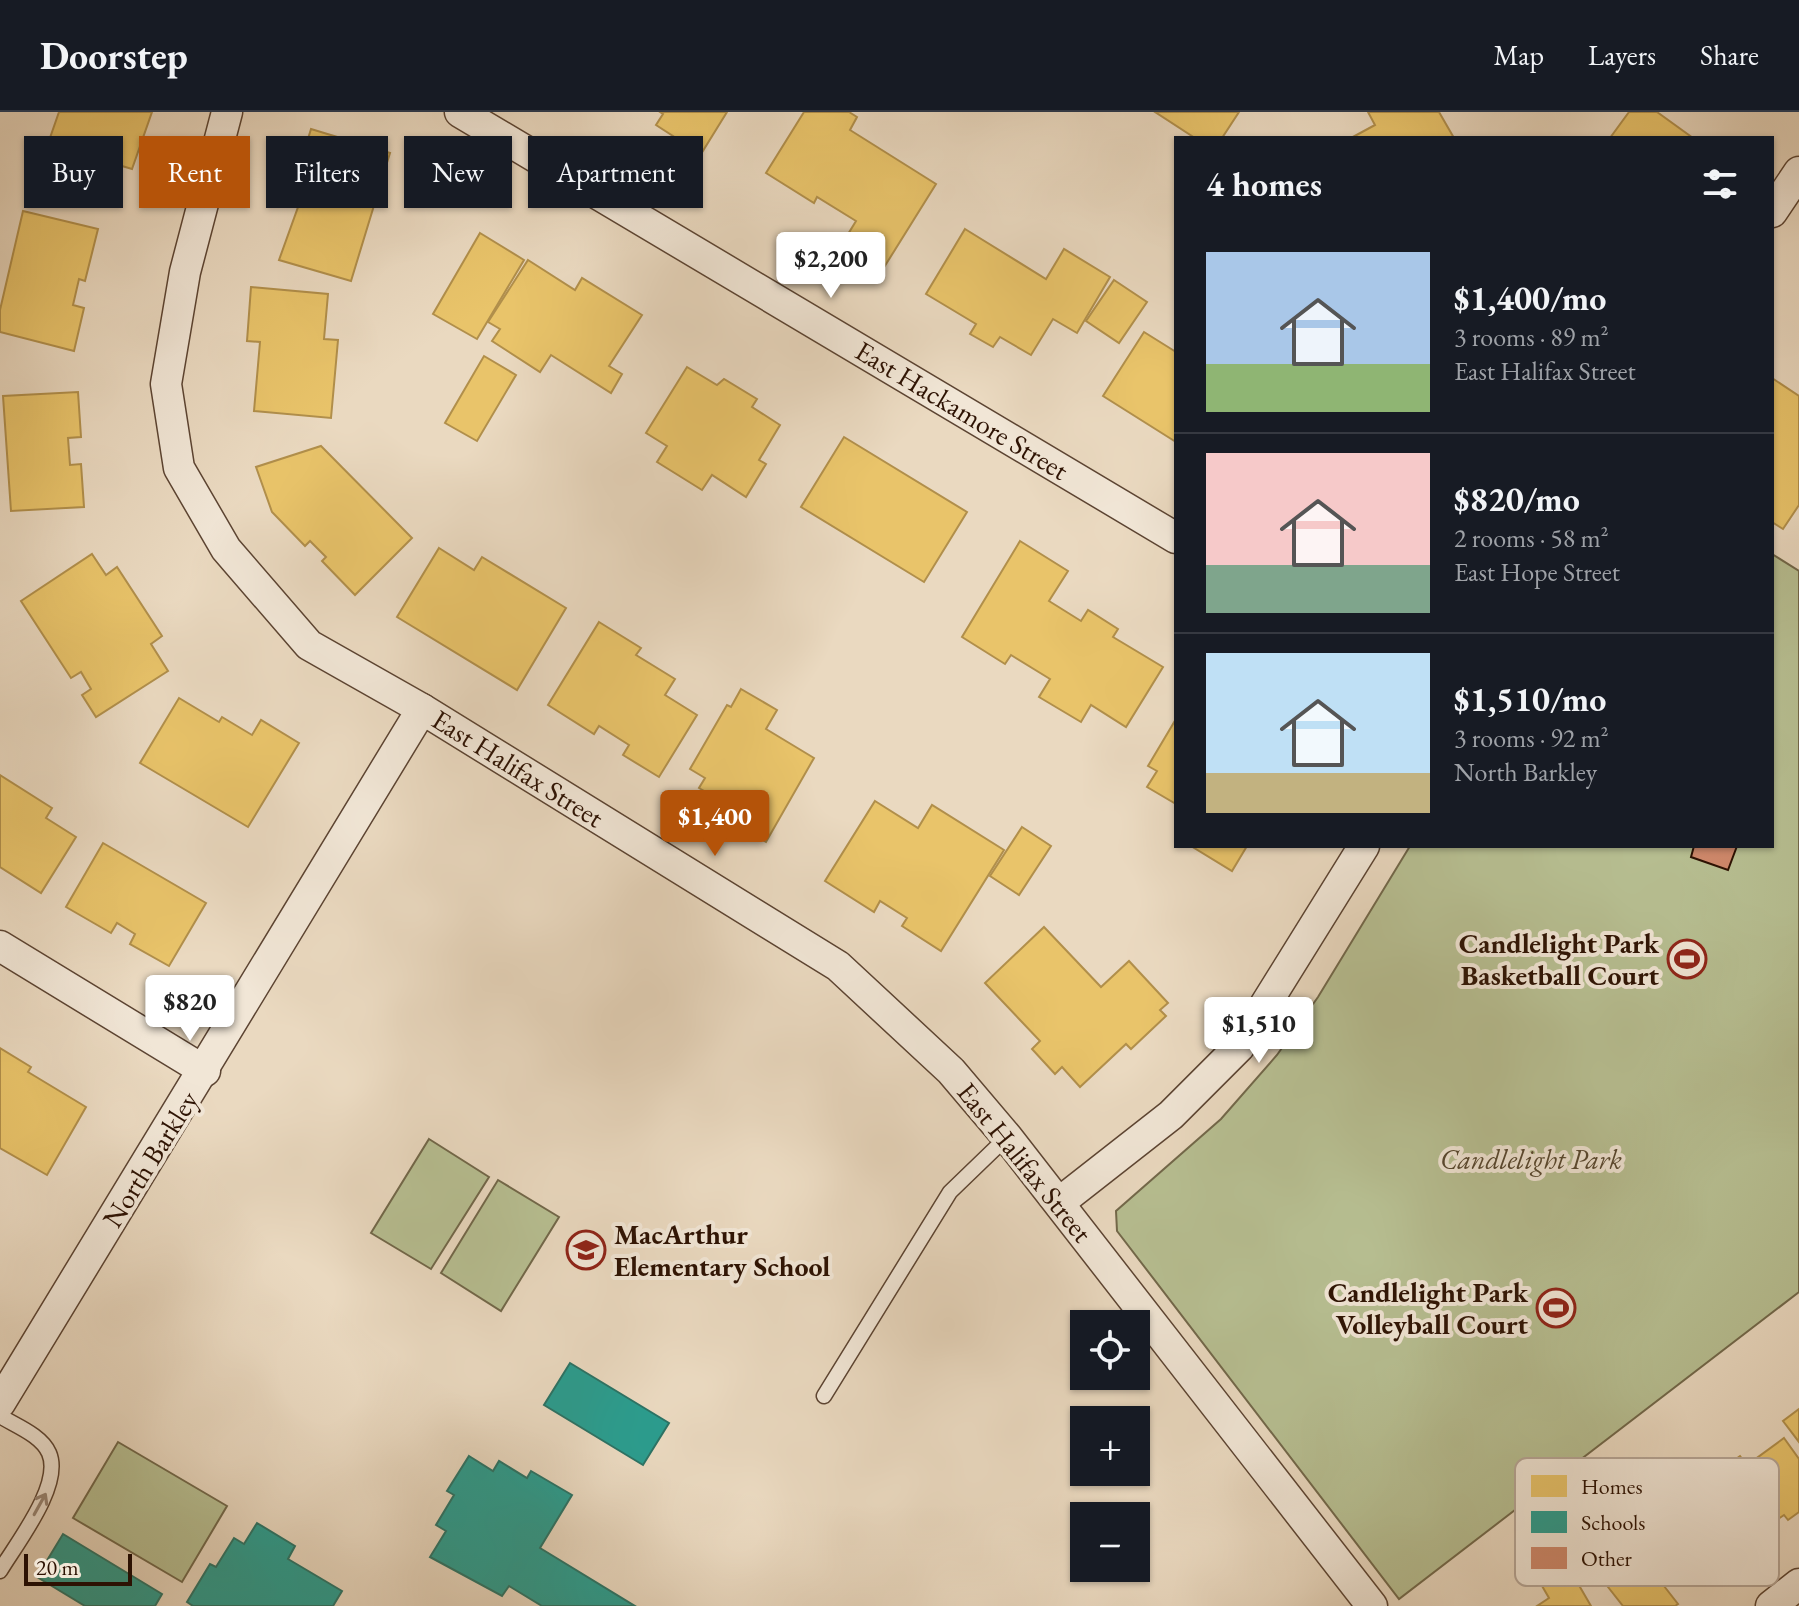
<!DOCTYPE html>
<meta charset="utf-8">
<style>
body{margin:0;font-family:"EB Garamond",serif;background:#242831;color:#f1f3f6;height:100vh;display:flex;flex-direction:column;font-size:30px;white-space:nowrap}
*{box-sizing:border-box;margin:0}
p{font-size:26px;color:#9ea1a6}
.icon{flex:none;width:44px;height:44px;fill:none;stroke:currentColor;stroke-width:2;stroke-linecap:round;stroke-linejoin:round}
.map{position:relative;flex:1;overflow:hidden}
.side{position:absolute;left:1174px;top:24px;width:600px;height:712px;display:flex;flex-direction:column;background:#171b24;border-radius:0px;box-shadow:0 2px 6px #0004}
.side>*{flex:none}
.hud{position:absolute;left:24px;top:24px;width:760px;height:72px;display:flex;gap:16px}
.buttons{position:absolute;left:1070px;top:1198px;display:grid;gap:16px}
.buttons a{display:grid;place-items:center;width:80px;height:80px;border-radius:0px;background:#171b24;box-shadow:0 2px 6px #0004;font-size:40px}
.scale{position:absolute;left:24px;bottom:20px;width:108px;box-sizing:border-box;padding-left:8px;border:4px solid #2d1203;border-top:0;font-size:22px;line-height:28px;white-space:nowrap;color:#2d1203;-webkit-text-stroke:6px #f1e6d6;paint-order:stroke}
.price{position:absolute;translate:-50% -68px;padding:0 18px;border-radius:8px;background:#fff;color:#222;font-size:26px;line-height:52px;filter:drop-shadow(0 2px 4px #0008)}
.price::after{content:'';position:absolute;left:50%;top:48px;width:24px;height:18px;margin-left:-12px;background:inherit;clip-path:polygon(0 0,100% 0,50% 100%)}
.price.on{background:#b45309;color:#fff}
ul{padding:0;list-style:none}
li{display:flex;align-items:center;gap:24px;height:200px;padding:0 32px}
li+li{border-top:2px solid #363941}
li span{display:grid;place-items:center;flex:none;width:224px;height:160px;border-radius:0px;color:#555}
li>.icon{margin-inline-start:auto}
span .icon{width:96px;height:96px;fill:#fffc;stroke-width:1}
li b{font-size:34px}
h2{display:flex;justify-content:space-between;align-items:center;height:96px;padding:0 32px;font-size:34px}
.pill{padding:0 28px;border-radius:0px;background:#171b24;box-shadow:0 2px 6px #0004;font-size:28px;line-height:72px}
.pill.on{background:#b45309;color:#fff}
header{display:flex;align-items:center;gap:48px;box-sizing:border-box;height:112px;padding:0 40px;background:#171b24;border-bottom:2px solid #363941}
header strong{font-size:38px}
nav{display:flex;gap:44px;margin-inline-start:auto;font-size:28px}
.map>svg:first-child{display:block}
.green{fill:#b7bf92;stroke:#72684a;stroke-width:2}
.homes{fill:#e9c46a;stroke:#b18f4b;stroke-width:2}
.schools{fill:#2a9d8f;stroke:#2b7365;stroke-width:2}
.building{fill:#ce886b;stroke:#2d1203;stroke-width:2}
.lines{fill:none;stroke-linecap:round;stroke-linejoin:round}
.service-casing{stroke:#5c4432;stroke-width:17}
.minor-casing{stroke:#5c4432;stroke-width:33}
.service{stroke:#f1e6d6;stroke-width:14}
.minor{stroke:#f1e6d6;stroke-width:30}
.oneway{stroke:#998777}
.labels{text-anchor:middle;stroke-width:8;stroke-linejoin:round;paint-order:stroke}
.street-label{font-size:28px;fill:#2d1203;stroke:#f1e6d6}
.poi-label{font-size:28px;font-weight:bold;fill:#2d1203;stroke:#f1e6d6;text-anchor:end}
.park-label{font-size:28px;font-style:italic;fill:#56462e;stroke:#f1e6d6}
.key{fill:#f1e6d6;stroke:#b6a697;stroke-width:2}
.key-label{font-size:22px;fill:#2d1203}
</style>
<header>
<strong>Doorstep</strong>
<nav><a>Map</a><a>Layers</a><a>Share</a></nav>
</header>
<div class="map">
<svg width="1799" height="1494" viewBox="0 0 1799 1494">
<rect width="100%" height="100%" fill="#ead9c0"/>
<filter id="stains"><feTurbulence type="fractalNoise" baseFrequency=".0025" numOctaves="4"/><feColorMatrix values="0 0 0 0 .2 0 0 0 0 .09 0 0 0 0 .02 0 0 0 .5 -.17"/></filter>
<radialGradient id="worn" r=".72"><stop offset=".6" stop-color="#630" stop-opacity="0"/><stop offset="1" stop-color="#630" stop-opacity=".3"/></radialGradient>
<g class="green">
<path d="M 1772,442 L 1799,459 L 1799,1180 L 1399,1487 L 1117,1119 L 1116,1099 L 1221,1007 L 1277,943 L 1318,885 L 1410,734 L 1772,734 Z"/>
<path d="M 429,1027 L 489,1065 L 431,1157 L 371,1121 Z"/>
<path d="M 498,1068 L 559,1105 L 501,1199 L 441,1161 Z"/>
<path d="M 118,1330 L 227,1394 L 182,1470 L 73,1406 Z"/>
</g>
<g class="homes">
<path d="M 59,0 L 152,0 L 132,57 L 122,54 L 108,94 L 35,69 Z"/>
<path d="M 660,0 L 727,0 L 701,42 L 656,13 L 663,2 Z"/>
<path d="M 804,0 L 849,0 L 857,5 L 850,18 L 936,72 L 883,157 L 842,132 L 856,109 L 817,85 L 814,91 L 766,61 Z"/>
<path d="M 1155,0 L 1239,0 L 1222,26 L 1195,26 Z"/>
<path d="M 1368,0 L 1439,0 L 1454,26 L 1351,26 L 1375,13 Z"/>
<path d="M 1629,0 L 1657,0 L 1693,26 L 1610,26 Z"/>
<path d="M 311,17 L 390,41 L 351,169 L 279,148 L 307,70 L 296,66 Z"/>
<path d="M 23,99 L 98,117 L 85,169 L 79,167 L 73,193 L 84,196 L 74,239 L 0,220 L 0,198 Z"/>
<path d="M 965,117 L 1046,167 L 1064,137 L 1110,165 L 1077,221 L 1053,207 L 1031,243 L 1000,225 L 993,235 L 970,222 L 976,212 L 926,182 Z"/>
<path d="M 480,121 L 524,148 L 477,227 L 433,202 Z"/>
<path d="M 528,148 L 575,178 L 582,166 L 642,203 L 609,254 L 622,262 L 611,281 L 551,243 L 540,260 L 492,229 L 500,217 L 488,210 Z"/>
<path d="M 1114,168 L 1147,190 L 1119,231 L 1086,209 Z"/>
<path d="M 251,175 L 328,182 L 324,227 L 338,228 L 331,306 L 254,299 L 260,230 L 247,229 Z"/>
<path d="M 1144,220 L 1176,240 L 1176,330 L 1103,284 Z"/>
<path d="M 484,244 L 516,263 L 477,329 L 445,311 Z"/>
<path d="M 687,255 L 717,273 L 724,267 L 757,287 L 752,295 L 780,313 L 759,348 L 766,352 L 746,385 L 712,363 L 702,378 L 657,350 L 667,334 L 646,321 Z"/>
<path d="M 1772,266 L 1799,284 L 1799,393 L 1783,417 L 1772,410 Z"/>
<path d="M 78,280 L 81,325 L 68,326 L 70,353 L 81,352 L 84,395 L 11,399 L 3,284 Z"/>
<path d="M 844,325 L 967,400 L 924,470 L 801,395 Z"/>
<path d="M 321,334 L 412,426 L 355,483 L 322,449 L 326,445 L 310,429 L 305,434 L 272,400 L 256,355 Z"/>
<path d="M 1020,429 L 1068,459 L 1049,489 L 1081,509 L 1088,498 L 1118,517 L 1113,525 L 1163,555 L 1126,615 L 1091,593 L 1081,610 L 1039,585 L 1050,567 L 1011,543 L 1005,552 L 962,525 Z"/>
<path d="M 439,436 L 474,458 L 482,445 L 566,496 L 517,578 L 397,505 Z"/>
<path d="M 92,442 L 106,463 L 117,455 L 162,524 L 151,532 L 168,559 L 96,605 L 82,583 L 91,577 L 81,560 L 71,566 L 21,489 Z"/>
<path d="M 599,510 L 641,536 L 636,543 L 675,567 L 665,583 L 697,603 L 659,665 L 623,643 L 629,633 L 599,614 L 594,622 L 548,593 Z"/>
<path d="M 741,577 L 777,598 L 766,617 L 814,646 L 766,730 L 725,706 L 732,695 L 699,676 L 705,666 L 690,657 L 727,593 L 731,595 Z"/>
<path d="M 179,586 L 219,610 L 222,605 L 252,623 L 261,608 L 299,631 L 248,715 L 140,651 Z"/>
<path d="M 1176,607 L 1176,692 L 1147,675 L 1157,659 L 1148,654 Z"/>
<path d="M 0,663 L 52,696 L 46,706 L 76,725 L 41,781 L 0,755 Z"/>
<path d="M 875,689 L 918,716 L 932,693 L 1004,738 L 941,839 L 902,814 L 907,806 L 880,789 L 874,800 L 825,769 Z"/>
<path d="M 1022,715 L 1051,734 L 1019,783 L 990,764 Z"/>
<path d="M 103,731 L 206,791 L 169,854 L 130,832 L 135,822 L 117,811 L 111,821 L 66,795 Z"/>
<path d="M 1191,734 L 1247,734 L 1232,759 Z"/>
<path d="M 1044,815 L 1101,875 L 1129,849 L 1168,891 L 1160,898 L 1166,904 L 1131,937 L 1126,932 L 1080,975 L 1062,955 L 1055,962 L 1032,937 L 1040,929 L 985,871 Z"/>
<path d="M 0,936 L 31,955 L 28,960 L 86,995 L 47,1063 L 0,1036 Z"/>
<path d="M 1799,1297 L 1799,1330 L 1783,1309 Z"/>
<path d="M 1784,1326 L 1799,1347 L 1799,1400 L 1788,1408 L 1784,1403 L 1768,1414 L 1773,1419 L 1739,1445 L 1698,1391 L 1709,1382 L 1701,1372 L 1740,1344 L 1747,1353 Z"/>
<path d="M 1670,1382 L 1712,1436 L 1664,1474 L 1678,1492 L 1675,1494 L 1623,1494 L 1586,1447 Z"/>
<path d="M 1562,1444 L 1591,1494 L 1537,1494 L 1549,1486 L 1534,1460 Z"/>
</g>
<g class="schools">
<path d="M 570,1251 L 669,1311 L 643,1353 L 544,1293 Z"/>
<path d="M 469,1344 L 493,1359 L 499,1349 L 527,1366 L 531,1359 L 572,1383 L 540,1436 L 635,1494 L 542,1494 L 509,1474 L 502,1484 L 430,1445 L 446,1419 L 436,1413 L 454,1383 L 447,1379 Z"/>
<path d="M 257,1411 L 295,1434 L 288,1447 L 342,1479 L 333,1494 L 193,1494 L 187,1490 L 210,1452 L 216,1455 L 234,1426 L 244,1432 Z"/>
<path d="M 63,1422 L 162,1482 L 155,1494 L 85,1494 L 37,1465 Z"/>
</g>
<path class="building" d="M 1694,734 L 1737,734 L 1728,758 L 1691,745 Z"/>
<g class="lines">
<g class="service-casing">
<g id="service">
<path d="M 824,1284 L 950,1080 L 1007,1025"/>
<path d="M 0,1304 C 16,1314 41,1323 49,1341 C 63,1373 16,1432 0,1459"/>
</g>
</g>
<g class="minor-casing">
<g id="minor">
<path d="M 227,0 L 185,160 L 166,272 L 179,356 L 226,437 L 309,533 L 422,597 L 838,854 L 951,959 L 1007,1025 L 1372,1494"/>
<path d="M 460,0 L 1176,426"/>
<path d="M 1772,100 L 1799,60"/>
<path d="M 0,834 L 205,959"/>
<path d="M 1060,1090 L 1171,1003 L 1239,935 L 1364,734"/>
<path d="M 0,1291 L 422,597"/>
<path d="M 1771,1494 L 1799,1472"/>
</g>
</g>
<use href="#service" class="service"/>
<use href="#minor" class="minor"/>
</g>
<defs><path id="oneway-shaft" d="M-6 0H5M1.5-3L5.5 0L1.5 3" fill="none" stroke-width="1.6" stroke-linecap="round" stroke-linejoin="round" transform="scale(2)"/></defs>
<use class="oneway" href="#oneway-shaft" transform="translate(40 1392) rotate(-61)"/>
<defs>
<g id="stadium-ring" transform="scale(2)"><circle r="9.5" fill="#f1e6d6" stroke="#8f2418" stroke-width="1.5"/><path d="M0-5a6.5 5 0 1 0 0 10a6.5 5 0 1 0 0-10ZM-3.5-1.8h7v3.6h-7Z" fill="#8f2418"/></g>
<g id="school-ring" transform="scale(2)"><circle r="9.5" fill="#f1e6d6" stroke="#8f2418" stroke-width="1.5"/><path d="M0-5L7-2L0 1L-7-2ZM-4 1L0 2.5L4 1V4Q0 6-4 4Z" fill="#8f2418"/></g>
</defs>
<g fill-rule="evenodd">
<use href="#stadium-ring" x="1687" y="847"/>
<use href="#school-ring" x="586" y="1138"/>
<use href="#stadium-ring" x="1556" y="1196"/>
</g>
<g class="labels">
<g class="street-label">
<text transform="translate(962 298) rotate(31)" y="10">East Hackamore Street</text>
<text transform="translate(518 656) rotate(32)" y="10">East Halifax Street</text>
<text transform="translate(150 1047) rotate(-58)" y="10">North Barkley</text>
<text transform="translate(1025 1050) rotate(51)" y="10">East Halifax Street</text>
</g>
<g class="poi-label">
<text x="1659" y="841">Candlelight Park<tspan x="1659" dy="32">Basketball Court</tspan></text>
<text x="614" y="1132" text-anchor="start">MacArthur<tspan x="614" dy="32">Elementary School</tspan></text>
<text x="1528" y="1190">Candlelight Park<tspan x="1528" dy="32">Volleyball Court</tspan></text>
</g>
<g class="park-label">
<text x="1531" y="1057">Candlelight Park</text>
</g>
</g>
<rect x="1515" y="1346" width="264" height="128" rx="12" class="key"/>
<rect x="1531" y="1363" width="36" height="22" fill="#e9c46a"/>
<rect x="1531" y="1399" width="36" height="22" fill="#2a9d8f"/>
<rect x="1531" y="1435" width="36" height="22" fill="#ce886b"/>
<g class="key-label">
<text x="1581" y="1382">Homes</text>
<text x="1581" y="1418">Schools</text>
<text x="1581" y="1454">Other</text>
</g>
<rect width="100%" height="100%" filter="url(#stains)"/>
<rect width="100%" height="100%" fill="url(#worn)"/>
</svg>
<div class="buttons">
<a><svg class="icon" aria-label="locate" viewBox="0 0 24 24"><circle cx="12" cy="12" r="6"/><path d="M12 2v4M12 18v4M2 12h4M18 12h4"/></svg></a>
<a>+</a>
<a>−</a>
</div>
<div class="scale">20 m</div>
<b class="price" style="left:831px;top:188px">$2,200</b>
<b class="price on" style="left:715px;top:746px">$1,400</b>
<b class="price" style="left:190px;top:931px">$820</b>
<b class="price" style="left:1259px;top:953px">$1,510</b>
<div class="hud">
<a class="pill">Buy</a>
<a class="pill on">Rent</a>
<a class="pill">Filters</a>
<a class="pill">New</a>
<a class="pill">Apartment</a>
</div>
<section class="side">
<h2>4 homes<svg class="icon" aria-label="filters" viewBox="0 0 24 24"><path d="M4 7h16M4 17h16"/><circle cx="9" cy="7" r="2"/><circle cx="15" cy="17" r="2"/></svg></h2>
<ul>
<li><span style="background:linear-gradient(#a9c7e8 70%,#8fb573 0)"><svg class="icon" aria-label="home" viewBox="0 0 24 24"><path d="M3 11l9-7 9 7M6 9v11h12V9"/></svg></span><div><b>$1,400/mo</b><p>3 rooms · 89 m²</p><p>East Halifax Street</p></div></li>
<li><span style="background:linear-gradient(#f6c9c9 70%,#7fa58c 0)"><svg class="icon" aria-label="home" viewBox="0 0 24 24"><path d="M3 11l9-7 9 7M6 9v11h12V9"/></svg></span><div><b>$820/mo</b><p>2 rooms · 58 m²</p><p>East Hope Street</p></div></li>
<li><span style="background:linear-gradient(#bfe0f5 75%,#c2b280 0)"><svg class="icon" aria-label="home" viewBox="0 0 24 24"><path d="M3 11l9-7 9 7M6 9v11h12V9"/></svg></span><div><b>$1,510/mo</b><p>3 rooms · 92 m²</p><p>North Barkley</p></div></li>
</ul>
</section>
</div>
